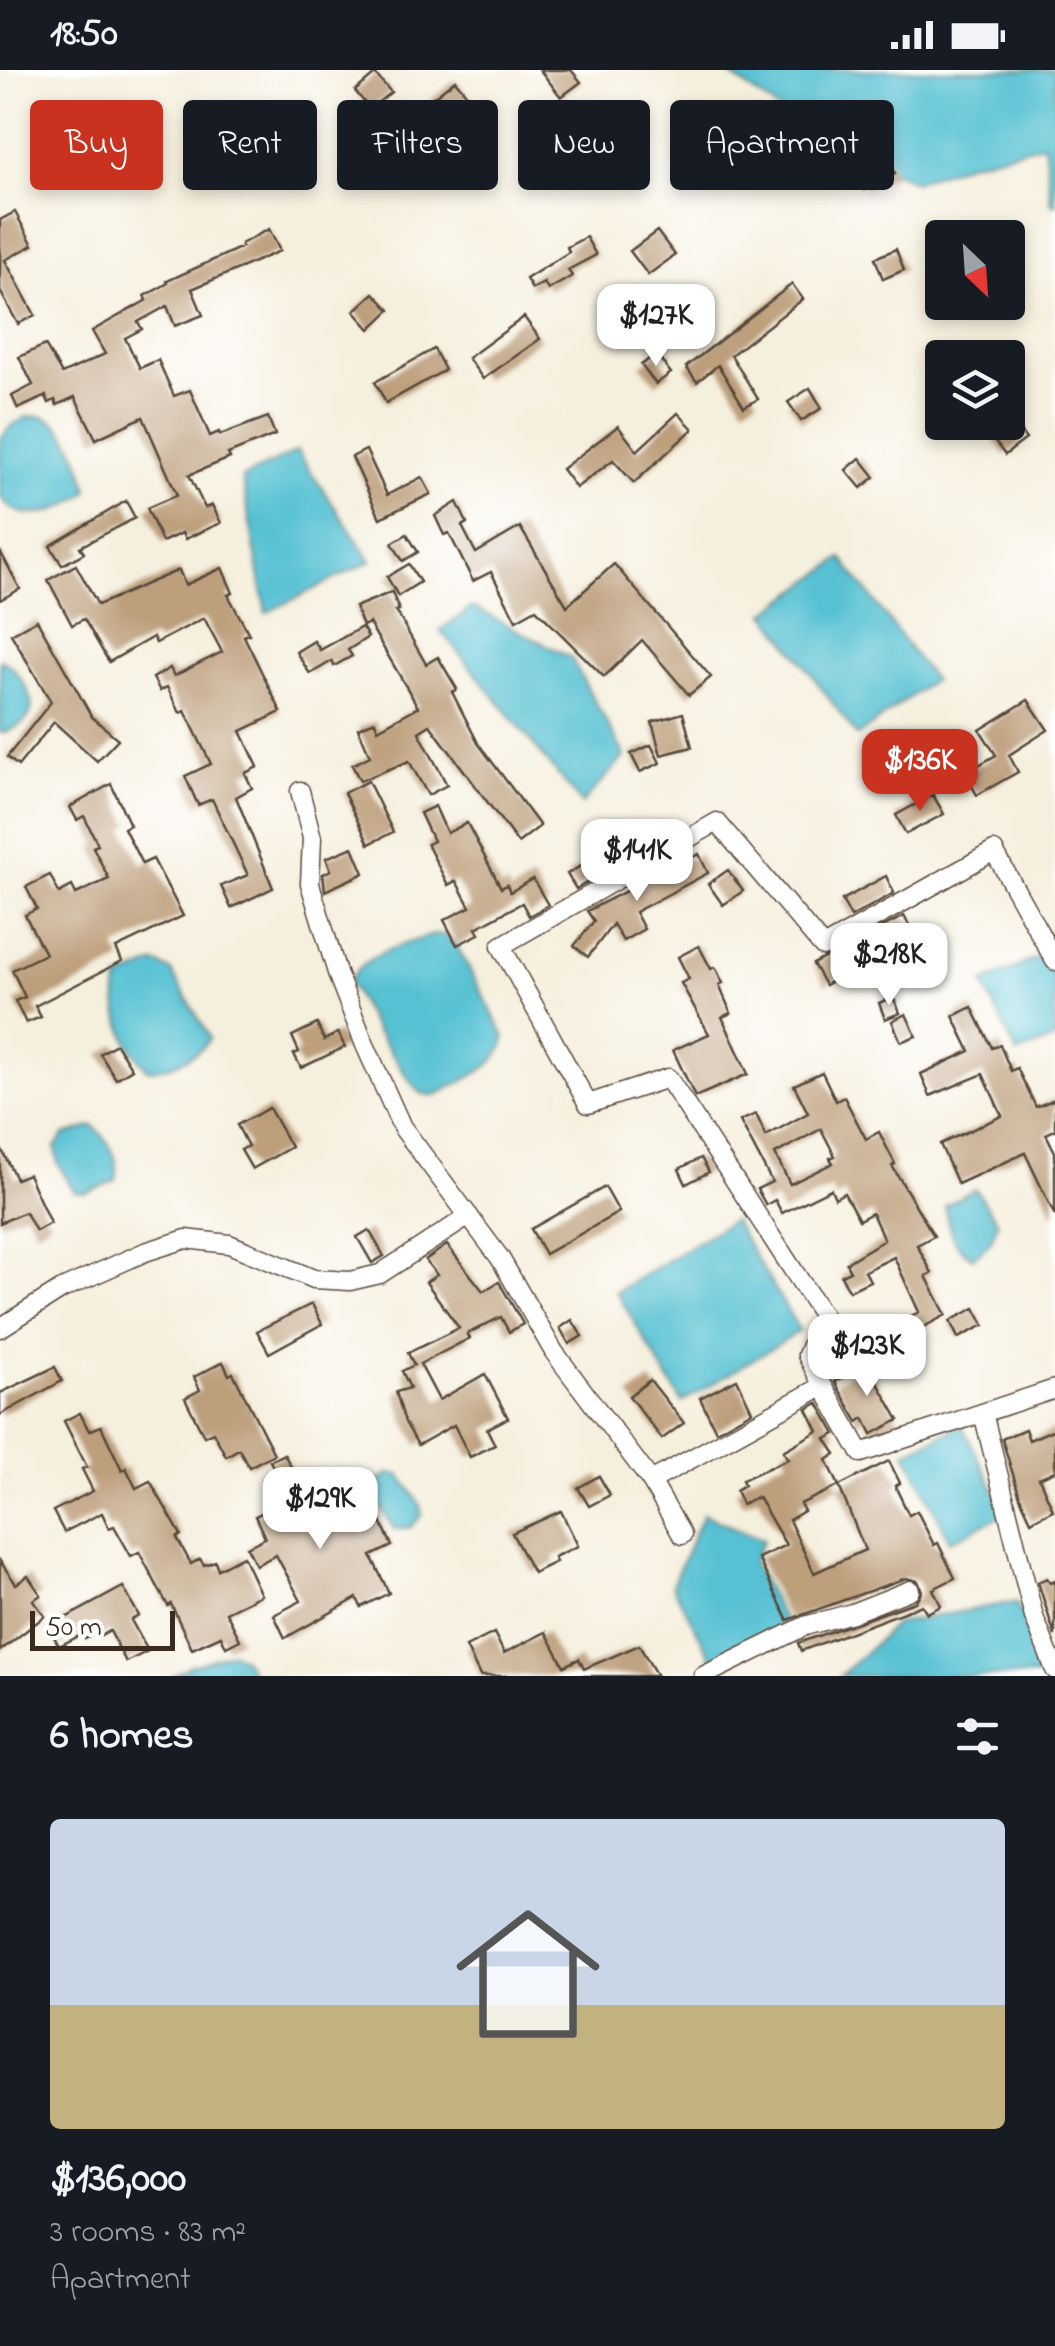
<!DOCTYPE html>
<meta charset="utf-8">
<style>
body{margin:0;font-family:"Indie Flower",sans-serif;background:#20242c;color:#f1f3f6;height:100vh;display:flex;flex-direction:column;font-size:38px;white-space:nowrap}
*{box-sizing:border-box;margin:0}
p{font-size:32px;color:#9ea1a6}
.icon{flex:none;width:55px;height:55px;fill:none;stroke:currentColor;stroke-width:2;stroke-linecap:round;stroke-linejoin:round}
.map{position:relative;height:1606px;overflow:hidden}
.side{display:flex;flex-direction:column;background:#171b24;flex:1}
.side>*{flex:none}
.top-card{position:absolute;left:30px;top:30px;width:995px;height:90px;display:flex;gap:20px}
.needle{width:65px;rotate:155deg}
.buttons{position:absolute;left:925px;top:150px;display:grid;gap:20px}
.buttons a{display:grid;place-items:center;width:100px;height:100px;border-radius:10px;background:#171b24;box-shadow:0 5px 15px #0003;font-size:50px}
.scale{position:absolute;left:30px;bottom:25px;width:145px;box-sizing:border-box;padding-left:10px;border:5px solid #3b2a1e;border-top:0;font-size:28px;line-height:35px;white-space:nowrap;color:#3b2a1e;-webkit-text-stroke:8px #fff;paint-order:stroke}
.price{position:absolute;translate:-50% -85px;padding:0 22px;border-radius:20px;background:#fff;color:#222;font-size:32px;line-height:65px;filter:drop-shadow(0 2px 5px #0008)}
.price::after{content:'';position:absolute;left:50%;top:60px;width:30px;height:22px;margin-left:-15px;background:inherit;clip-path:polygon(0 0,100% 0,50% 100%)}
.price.selected{background:#c8321e;color:#fff}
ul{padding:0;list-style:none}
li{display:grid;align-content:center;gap:20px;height:530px;padding:0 50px}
li span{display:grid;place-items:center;height:310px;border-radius:10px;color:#555}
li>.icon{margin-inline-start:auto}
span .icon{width:180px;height:180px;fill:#fffc;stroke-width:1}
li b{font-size:42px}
h2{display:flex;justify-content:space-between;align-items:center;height:120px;padding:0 50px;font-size:42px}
.pill{padding:0 35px;border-radius:10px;background:#171b24;box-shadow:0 5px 15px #0003;font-size:35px;line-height:90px}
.pill.selected{background:#c8321e;color:#fff}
.status{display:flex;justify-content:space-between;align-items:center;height:70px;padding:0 50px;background:#171b24;direction:ltr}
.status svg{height:28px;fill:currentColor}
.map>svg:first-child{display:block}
.water{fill:#57c1d3;stroke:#497678;stroke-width:2.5}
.building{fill:#bd9f7b;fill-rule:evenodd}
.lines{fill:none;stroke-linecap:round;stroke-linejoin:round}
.street-casing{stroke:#57483b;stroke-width:21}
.street{stroke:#fff;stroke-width:18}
</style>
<div class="status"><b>18:50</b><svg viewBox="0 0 49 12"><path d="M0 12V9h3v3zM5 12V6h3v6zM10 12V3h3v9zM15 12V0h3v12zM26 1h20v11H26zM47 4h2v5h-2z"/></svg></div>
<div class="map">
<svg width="1055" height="1606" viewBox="0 0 1055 1606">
<rect width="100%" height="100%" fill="#fff"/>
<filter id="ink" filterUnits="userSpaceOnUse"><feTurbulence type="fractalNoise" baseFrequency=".01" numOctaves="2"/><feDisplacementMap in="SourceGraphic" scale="20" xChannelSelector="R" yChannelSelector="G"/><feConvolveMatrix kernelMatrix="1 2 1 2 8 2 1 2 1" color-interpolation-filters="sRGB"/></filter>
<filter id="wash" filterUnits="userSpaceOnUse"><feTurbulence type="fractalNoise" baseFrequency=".0048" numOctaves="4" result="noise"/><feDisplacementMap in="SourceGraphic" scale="40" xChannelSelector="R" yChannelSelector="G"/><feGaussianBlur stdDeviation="2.25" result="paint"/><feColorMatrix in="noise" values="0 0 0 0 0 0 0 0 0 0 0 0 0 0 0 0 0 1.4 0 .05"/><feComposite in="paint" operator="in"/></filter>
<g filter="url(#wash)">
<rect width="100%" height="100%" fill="#f5efdd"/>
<g class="water">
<path d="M 724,0 L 1055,0 L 1055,135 L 1051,132 L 1044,74 L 968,93 L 914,112 L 784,44 Z"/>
<path d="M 27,347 C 32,347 38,346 43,347 C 69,354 84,398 88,421 C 65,441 19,459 0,425 L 0,369 L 11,356 Z"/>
<path d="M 297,381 L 371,491 L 266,543 L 242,408 Z"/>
<path d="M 842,488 L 933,610 L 857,666 L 766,543 Z"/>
<path d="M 473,537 L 571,588 L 625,686 L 582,734 L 440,560 Z"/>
<path d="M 0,590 C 9,593 12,597 18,605 C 39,633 37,654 0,663 Z"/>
<path d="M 434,865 L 444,865 L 458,878 L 505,967 C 503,997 458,1013 434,1026 L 421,1023 L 413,1015 L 371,953 L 349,912 C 364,883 404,874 434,865 Z"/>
<path d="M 1043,885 L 1055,909 L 1055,969 L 1017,984 L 983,913 Z"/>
<path d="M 156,893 L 171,901 L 210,968 C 199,986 169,999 148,1000 C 127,980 111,938 119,910 Z"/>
<path d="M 93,1056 C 108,1069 121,1089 116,1110 L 85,1123 L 74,1121 L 58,1093 L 55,1077 L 64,1065 Z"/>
<path d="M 975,1119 L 998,1152 L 990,1173 L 973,1188 C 952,1176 948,1159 945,1136 Z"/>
<path d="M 733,1150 L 800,1261 L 682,1332 L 616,1222 Z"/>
<path d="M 962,1355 L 1006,1443 L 950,1471 L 906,1382 Z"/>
<path d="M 388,1404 L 400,1405 L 420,1434 L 422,1445 L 411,1457 L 394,1459 L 373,1425 L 375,1413 Z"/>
<path d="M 703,1444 L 763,1470 L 753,1492 L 785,1553 L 714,1592 L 672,1515 Z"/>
<path d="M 1016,1532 L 1049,1606 L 840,1606 L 897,1553 Z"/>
<path d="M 232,1582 L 243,1589 L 255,1606 L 173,1606 L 189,1596 Z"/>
</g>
<g id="blocks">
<g class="building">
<path d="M 540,0 L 571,0 L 581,12 L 561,27 Z"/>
<path d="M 375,4 L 391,22 L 370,39 L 355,21 Z"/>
<path d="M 455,10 L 470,28 L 446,47 L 431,29 Z"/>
<path d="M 879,72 L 895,104 L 865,120 L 848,87 Z"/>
<path d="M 15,142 L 33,175 L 5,190 L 35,245 L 18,254 L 0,221 L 0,150 Z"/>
<path d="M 269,159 L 280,181 L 192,219 L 203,245 L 175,256 L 167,236 L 138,252 L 142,259 L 125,268 L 140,298 L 158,290 L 174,326 L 190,320 L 210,366 L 219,362 L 220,365 L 268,347 L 275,365 L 228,384 L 230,388 L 189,405 L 205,438 L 212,435 L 221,453 L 185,469 L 182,463 L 162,472 L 147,438 L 177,425 L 143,347 L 96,369 L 75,327 L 57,335 L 55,330 L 49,333 L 46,326 L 18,339 L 12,326 L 33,315 L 19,287 L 45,275 L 62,304 L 105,284 L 92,261 L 147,230 L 145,226 L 168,213 L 167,211 L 242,177 L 241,174 Z"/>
<path d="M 657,161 L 675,185 L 648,205 L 630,181 Z"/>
<path d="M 586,167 L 596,185 L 568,200 L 572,206 L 548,220 L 544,213 L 532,219 L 526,209 L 569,182 L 567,177 Z"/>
<path d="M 896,179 L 904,200 L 883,209 L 875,188 Z"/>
<path d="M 792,214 L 803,229 L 731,285 L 758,329 L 744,337 L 718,295 L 697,312 L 686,297 Z"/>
<path d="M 374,223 L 390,240 L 370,259 L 354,241 Z"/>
<path d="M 524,247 L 540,269 L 483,309 L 468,288 Z"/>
<path d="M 434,279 L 445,300 L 386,333 L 375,312 Z"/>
<path d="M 656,284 L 671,303 L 656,314 L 641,295 Z"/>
<path d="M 810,318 L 822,338 L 801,351 L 788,332 Z"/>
<path d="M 678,343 L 693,359 L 634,413 L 613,390 L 576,418 L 562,399 L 618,356 L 637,381 Z"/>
<path d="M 1010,348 L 1026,369 L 1005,385 L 989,364 Z"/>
<path d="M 366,380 L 387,425 L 422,407 L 431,424 L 380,448 L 352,387 Z"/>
<path d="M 860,388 L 875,407 L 861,418 L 846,400 Z"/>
<path d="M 126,431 L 135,448 L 80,477 L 84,483 L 62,495 L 50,476 Z"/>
<path d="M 457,432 L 467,453 L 462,456 L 476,483 L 520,457 L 567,536 L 614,494 L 711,607 L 689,625 L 642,570 L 604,607 L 536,539 L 516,550 L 491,502 L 473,511 L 449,463 L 444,465 L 435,446 Z"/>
<path d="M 407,464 L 418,482 L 403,491 L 392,473 Z"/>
<path d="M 0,481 L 20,519 L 0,530 Z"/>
<path d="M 409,494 L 420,512 L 398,526 L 387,507 Z"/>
<path d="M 76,495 L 98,535 L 179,500 L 185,515 L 222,498 L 233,523 L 228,525 L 249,564 L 244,566 L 281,642 L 241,661 L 258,697 L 245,703 L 252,718 L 236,727 L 273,818 L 231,838 L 221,816 L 248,805 L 212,729 L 198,735 L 185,706 L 211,694 L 185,641 L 180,643 L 167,617 L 160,621 L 153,608 L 170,598 L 174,606 L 222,582 L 204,548 L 156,573 L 153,567 L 109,592 L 84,549 L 72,555 L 48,510 Z"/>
<path d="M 392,522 L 399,540 L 396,541 L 426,594 L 438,587 L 457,619 L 452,622 L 478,673 L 540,756 L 518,773 L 430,655 L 419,662 L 447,715 L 428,725 L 409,691 L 360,711 L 352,695 L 370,686 L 358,658 L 375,651 L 378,659 L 418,637 L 369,553 L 363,556 L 355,537 Z"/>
<path d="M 37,550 L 92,647 L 118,669 L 97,691 L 54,652 L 18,696 L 7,687 L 51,632 L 11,564 Z"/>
<path d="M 362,557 L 368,567 L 348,580 L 352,586 L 334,596 L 332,591 L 310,604 L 296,582 L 314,571 L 320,580 Z"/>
<path d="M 1028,630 L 1048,660 L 1009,685 L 1018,702 L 977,725 L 965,703 L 996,685 L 980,660 Z"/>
<path d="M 683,643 L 692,677 L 661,685 L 652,652 Z"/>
<path d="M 651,675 L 660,693 L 640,702 L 631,684 Z"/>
<path d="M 368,711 L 393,762 L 369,774 L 344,723 Z"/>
<path d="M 111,714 L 130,755 L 124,758 L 142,794 L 153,789 L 183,846 L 116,878 L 122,891 L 35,936 L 41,947 L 26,953 L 15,931 L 25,927 L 12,900 L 45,884 L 25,845 L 37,839 L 26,817 L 50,805 L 59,823 L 72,816 L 76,824 L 109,809 L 93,777 L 98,775 L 84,746 L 77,750 L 70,737 Z"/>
<path d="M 933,725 L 944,744 L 906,764 L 896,745 Z"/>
<path d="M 435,736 L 447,763 L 467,753 L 501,818 L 507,815 L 510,822 L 533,809 L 548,835 L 529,846 L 522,833 L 476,858 L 479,864 L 457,875 L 444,850 L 470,837 L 456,811 L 448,815 L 427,774 L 433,771 L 420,743 Z"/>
<path d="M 353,777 L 364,803 L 325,821 L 323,804 L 331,800 L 326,788 Z"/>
<path d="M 602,784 L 610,799 L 576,819 L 567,804 Z"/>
<path d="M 699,784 L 708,803 L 635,842 L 644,859 L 623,871 L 613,854 L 588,887 L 574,876 L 594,851 L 587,841 Z"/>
<path d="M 728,800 L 743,821 L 723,835 L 708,814 Z"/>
<path d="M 886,806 L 894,823 L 851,847 L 842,830 Z"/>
<path d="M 904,846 L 916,868 L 895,879 L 908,907 L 882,919 L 868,890 L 825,915 L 813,894 Z"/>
<path d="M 699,876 L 711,899 L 715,897 L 723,913 L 719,915 L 731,943 L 722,947 L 748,1004 L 695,1027 L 673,980 L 709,964 L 681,913 L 689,909 L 678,887 Z"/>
<path d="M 893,927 L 900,943 L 885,949 L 879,933 Z"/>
<path d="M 972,937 L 992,978 L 1000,975 L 1011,1001 L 1017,998 L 1036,1037 L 1055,1029 L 1055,1060 L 1046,1064 L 1055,1082 L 1055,1146 L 1025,1083 L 958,1114 L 940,1074 L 1002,1046 L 983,1004 L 930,1026 L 921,1004 L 970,981 L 953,946 Z"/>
<path d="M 906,944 L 916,966 L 901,972 L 892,951 Z"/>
<path d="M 317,954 L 324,970 L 338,963 L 345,977 L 301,998 L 294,984 L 299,982 L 292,966 Z"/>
<path d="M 116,974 L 132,999 L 116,1009 L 100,984 Z"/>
<path d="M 822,1002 L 836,1031 L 844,1027 L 866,1069 L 879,1062 L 895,1094 L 892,1096 L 934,1166 L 917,1175 L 932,1203 L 926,1206 L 946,1245 L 893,1273 L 886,1259 L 919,1242 L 894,1187 L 865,1201 L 870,1211 L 849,1221 L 841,1205 L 850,1201 L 846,1193 L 884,1170 L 872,1143 L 859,1150 L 844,1123 L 835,1128 L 831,1119 L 782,1143 L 775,1130 L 766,1135 L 757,1119 L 772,1112 L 740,1051 L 756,1044 L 766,1066 L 808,1043 L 794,1015 ZM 821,1059 L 835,1086 L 830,1088 L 833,1093 L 790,1114 L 775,1084 Z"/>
<path d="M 269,1038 L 291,1077 L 252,1099 L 241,1080 L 248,1076 L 237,1055 Z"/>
<path d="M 0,1076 L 16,1109 L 28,1104 L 50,1153 L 36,1161 L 25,1142 L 0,1153 Z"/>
<path d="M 701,1088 L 709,1102 L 686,1114 L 679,1099 Z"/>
<path d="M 605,1117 L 619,1142 L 545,1184 L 531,1159 Z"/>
<path d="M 369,1160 L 384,1186 L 372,1193 L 357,1167 Z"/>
<path d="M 447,1175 L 483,1221 L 499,1212 L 523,1254 L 509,1262 L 501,1247 L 467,1264 L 470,1268 L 420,1294 L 439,1330 L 485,1304 L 508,1348 L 487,1359 L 495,1375 L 470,1387 L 454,1355 L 418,1375 L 405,1352 L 396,1322 L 410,1318 L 402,1301 L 414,1295 L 408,1283 L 459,1258 L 426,1212 L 437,1205 L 425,1190 Z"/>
<path d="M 312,1234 L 322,1254 L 269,1283 L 257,1261 Z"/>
<path d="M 975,1238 L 984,1255 L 958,1268 L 950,1251 Z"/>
<path d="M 572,1250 L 582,1266 L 569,1274 L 560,1258 Z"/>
<path d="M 223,1292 L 229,1305 L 233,1303 L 274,1384 L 249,1397 L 239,1379 L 226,1386 L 213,1362 L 204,1366 L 185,1328 L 200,1320 L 194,1307 Z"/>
<path d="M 867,1294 L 899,1350 L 872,1364 L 864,1348 L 858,1352 L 835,1312 Z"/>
<path d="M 55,1297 L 62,1311 L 0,1345 L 0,1323 Z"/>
<path d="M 737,1309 L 752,1341 L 716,1361 L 700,1328 Z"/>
<path d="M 650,1310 L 684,1353 L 662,1369 L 629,1326 Z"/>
<path d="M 818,1333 L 836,1364 L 826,1369 L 836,1384 L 827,1390 L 839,1416 L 800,1434 L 804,1441 L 789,1450 L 814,1503 L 865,1480 L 839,1416 L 889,1391 L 900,1413 L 895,1416 L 909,1445 L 917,1441 L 934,1475 L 938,1473 L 955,1508 L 933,1519 L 941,1536 L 927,1543 L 922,1535 L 801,1581 L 798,1573 L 915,1532 L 922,1521 L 918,1511 L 906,1508 L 788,1550 L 758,1488 L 786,1475 L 758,1427 L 742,1434 L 736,1420 L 744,1415 L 742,1410 L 788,1389 L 783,1381 L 818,1361 L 807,1339 Z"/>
<path d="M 80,1343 L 89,1361 L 101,1356 L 122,1400 L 126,1398 L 136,1418 L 150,1411 L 181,1465 L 177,1468 L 191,1494 L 200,1489 L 204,1495 L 215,1491 L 218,1499 L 243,1486 L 261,1525 L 226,1542 L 240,1570 L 226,1577 L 221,1566 L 192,1579 L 171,1534 L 168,1536 L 139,1482 L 131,1486 L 114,1456 L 109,1458 L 102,1443 L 64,1462 L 53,1441 L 93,1421 L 82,1399 L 87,1397 L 64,1351 Z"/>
<path d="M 1025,1359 L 1029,1370 L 1055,1359 L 1055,1401 L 1039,1408 L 1053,1440 L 1031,1451 L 1020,1427 L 1002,1369 Z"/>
<path d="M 284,1384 L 304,1420 L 316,1414 L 321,1427 L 328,1424 L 343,1455 L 376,1440 L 392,1476 L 371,1486 L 389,1523 L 361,1537 L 357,1528 L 285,1568 L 274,1545 L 301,1531 L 276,1485 L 256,1495 L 247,1477 L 265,1468 L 255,1446 L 291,1429 L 270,1391 Z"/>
<path d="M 599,1406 L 610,1425 L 589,1436 L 578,1418 Z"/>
<path d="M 561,1441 L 578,1476 L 554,1487 L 556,1492 L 533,1503 L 512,1463 Z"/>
<path d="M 0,1491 L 16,1514 L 28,1506 L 41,1525 L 33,1530 L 45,1546 L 0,1581 Z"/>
<path d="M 1047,1508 L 1050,1513 L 1055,1511 L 1055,1566 L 1038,1512 Z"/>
<path d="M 123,1517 L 139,1546 L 131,1550 L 148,1581 L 126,1592 L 110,1561 L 101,1566 L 99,1562 L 85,1569 L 83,1564 L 59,1576 L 49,1557 Z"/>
<path d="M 546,1562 L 564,1596 L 579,1589 L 584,1599 L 639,1575 L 657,1606 L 480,1606 L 466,1577 L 494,1563 L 504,1583 Z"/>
</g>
</g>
</g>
<g filter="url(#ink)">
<use href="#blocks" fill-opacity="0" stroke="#57483b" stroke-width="2.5"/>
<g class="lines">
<g class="street-casing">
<g id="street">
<path d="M 300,721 L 312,768 L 310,814 L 338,906 L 365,975 L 402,1057 L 500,1188 L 554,1282 L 651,1411 L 682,1465"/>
<path d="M 0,1258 L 62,1219 L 145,1182 L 186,1169 L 229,1174 L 314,1209 L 350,1211 L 380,1204 L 469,1146"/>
<path d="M 823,1316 L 861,1383 L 1055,1319"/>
<path d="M 983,1343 L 1034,1547 L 1055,1600"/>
<path d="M 651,1411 L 823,1316 L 807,1285 L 823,1246 L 668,1008 L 588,1034 L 501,876 L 717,752 L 823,877 L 994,781 L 1055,891"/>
<path d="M 703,1606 L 805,1556 L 852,1543 L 910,1520"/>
</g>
</g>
<use href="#street" class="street"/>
</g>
</g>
</svg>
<div class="buttons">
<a><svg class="needle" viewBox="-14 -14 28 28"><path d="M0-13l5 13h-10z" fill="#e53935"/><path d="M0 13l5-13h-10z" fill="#9ea1a6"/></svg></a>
<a><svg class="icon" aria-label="layers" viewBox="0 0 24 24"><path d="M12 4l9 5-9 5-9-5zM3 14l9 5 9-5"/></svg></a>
</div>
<div class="scale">50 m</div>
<b class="price" style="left:656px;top:299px">$127K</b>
<b class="price selected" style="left:920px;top:744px">$136K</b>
<b class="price" style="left:637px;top:834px">$141K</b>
<b class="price" style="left:889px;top:938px">$218K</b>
<b class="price" style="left:867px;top:1329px">$123K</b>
<b class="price" style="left:320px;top:1482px">$129K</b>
<div class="top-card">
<a class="pill selected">Buy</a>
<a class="pill">Rent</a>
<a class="pill">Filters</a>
<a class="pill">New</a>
<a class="pill">Apartment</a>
</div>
</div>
<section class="side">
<h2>6 homes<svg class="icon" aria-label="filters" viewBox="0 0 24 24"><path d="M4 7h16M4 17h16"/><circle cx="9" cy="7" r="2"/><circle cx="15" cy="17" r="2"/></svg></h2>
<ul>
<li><span style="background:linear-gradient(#c9d6e8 60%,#c2b280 0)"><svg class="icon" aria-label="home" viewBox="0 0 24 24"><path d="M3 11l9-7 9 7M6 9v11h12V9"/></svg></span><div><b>$136,000</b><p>3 rooms · 83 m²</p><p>Apartment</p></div></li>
</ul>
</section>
